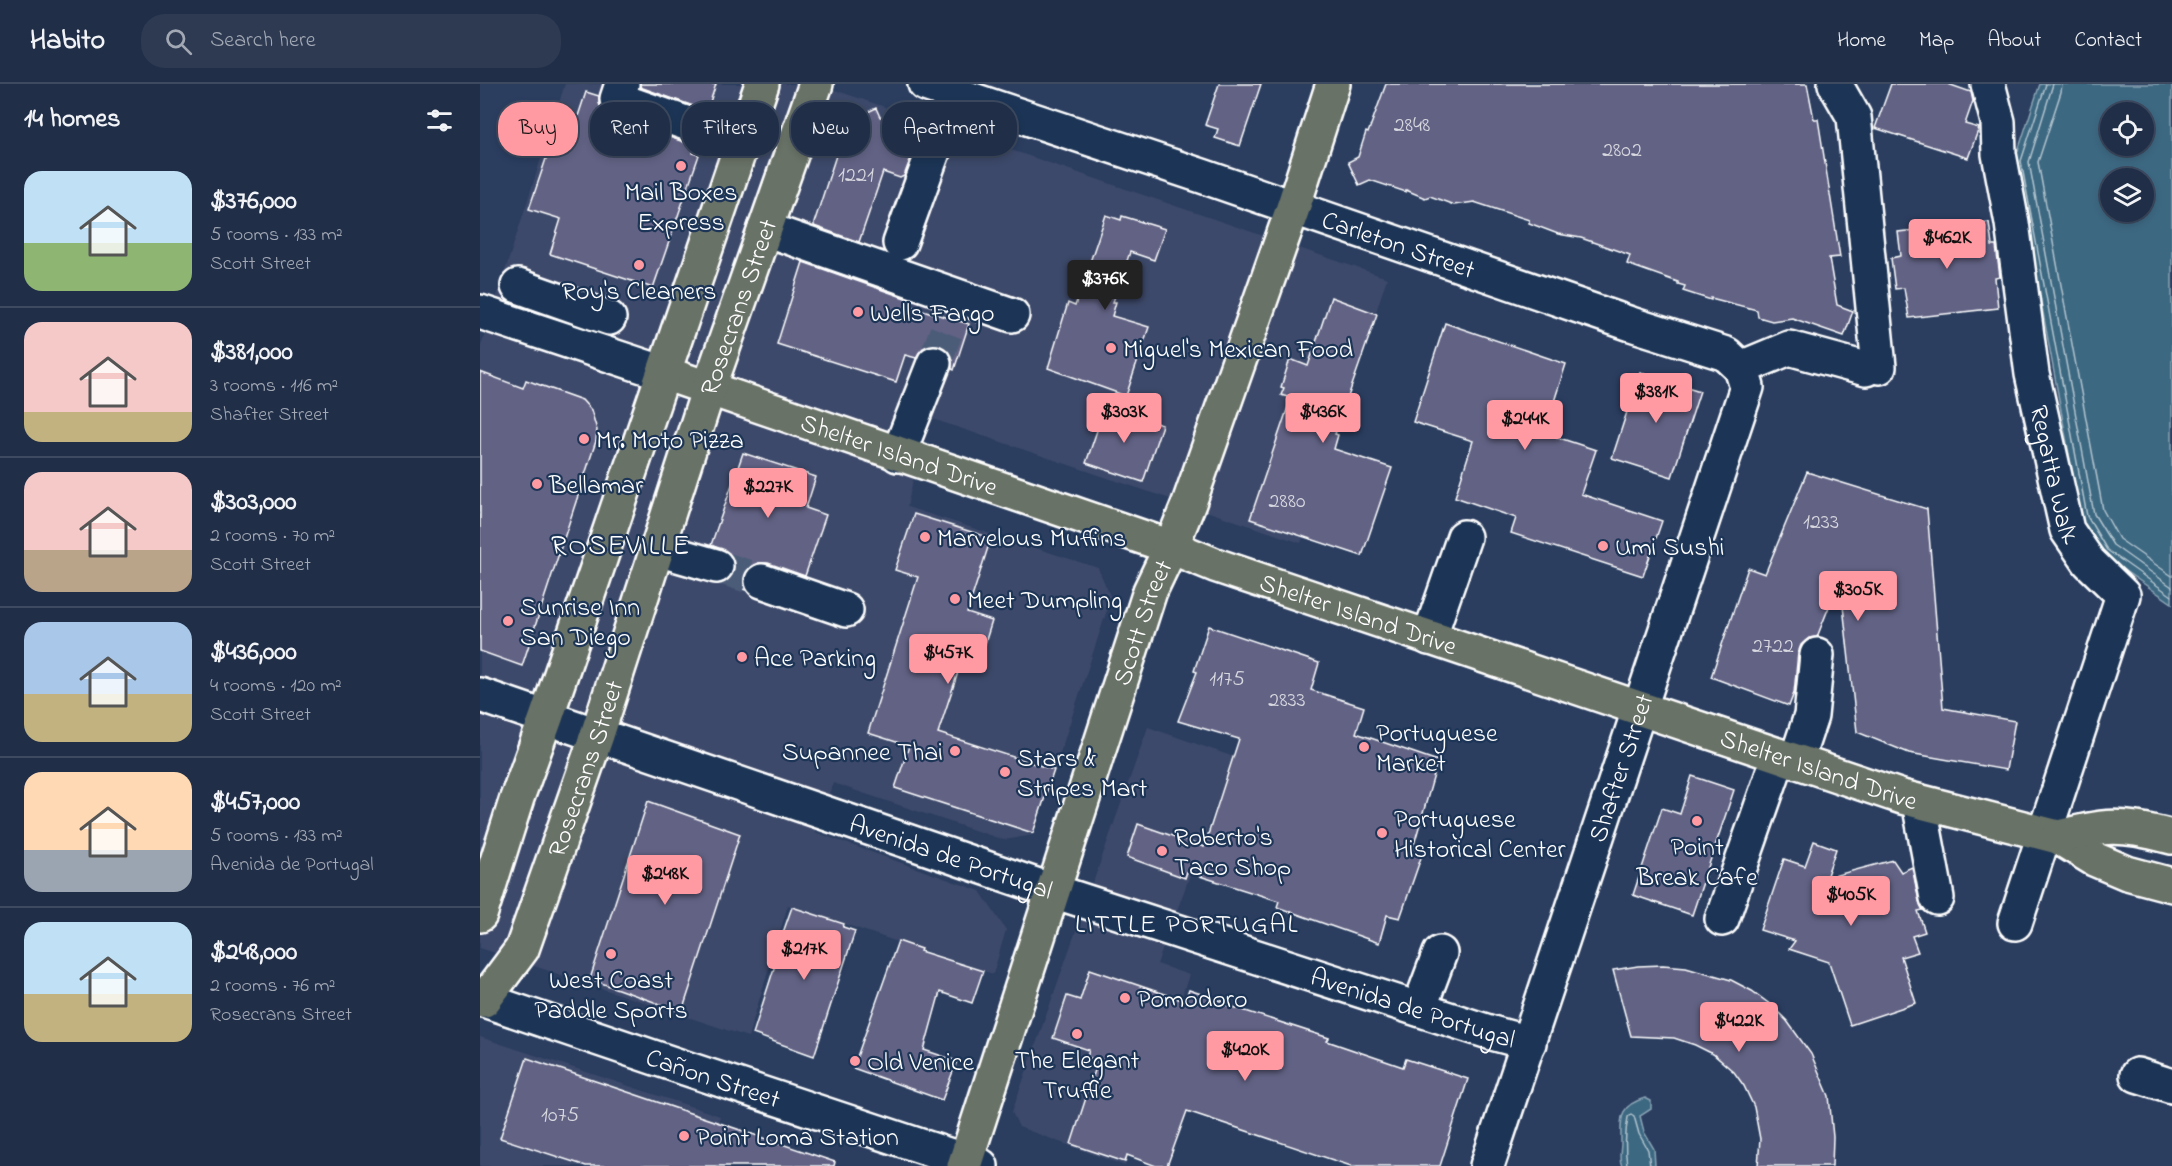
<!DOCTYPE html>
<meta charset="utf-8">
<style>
body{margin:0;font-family:"Indie Flower",sans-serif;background:#2d3a52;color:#f1f3f6;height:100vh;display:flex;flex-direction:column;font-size:22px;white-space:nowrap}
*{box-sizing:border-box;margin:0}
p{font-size:20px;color:#a2a8b4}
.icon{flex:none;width:33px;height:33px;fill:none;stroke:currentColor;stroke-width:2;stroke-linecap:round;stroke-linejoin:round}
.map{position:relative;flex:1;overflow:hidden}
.side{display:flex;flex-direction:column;background:#202e48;width:480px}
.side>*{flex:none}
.guide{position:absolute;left:18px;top:18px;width:570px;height:54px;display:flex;gap:12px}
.tools{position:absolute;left:1620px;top:18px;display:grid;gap:12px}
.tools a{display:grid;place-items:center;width:54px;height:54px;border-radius:50%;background:#202e48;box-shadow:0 3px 9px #0003,0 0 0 2px #3d4a60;font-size:30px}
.price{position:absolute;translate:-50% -51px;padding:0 14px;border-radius:6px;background:#ff9aa2;color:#111;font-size:20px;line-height:39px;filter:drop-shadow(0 2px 3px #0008)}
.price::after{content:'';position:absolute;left:50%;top:36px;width:18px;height:14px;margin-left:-9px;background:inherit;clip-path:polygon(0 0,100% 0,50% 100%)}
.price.active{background:#222;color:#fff}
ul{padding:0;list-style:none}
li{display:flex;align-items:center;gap:18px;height:150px;padding:0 24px}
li+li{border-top:2px solid #3d4a60}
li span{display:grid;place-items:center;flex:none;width:168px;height:120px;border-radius:18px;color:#555}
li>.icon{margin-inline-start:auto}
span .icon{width:72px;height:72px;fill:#fffc;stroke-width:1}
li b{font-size:26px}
h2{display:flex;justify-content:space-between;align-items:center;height:72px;padding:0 24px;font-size:26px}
.pill{padding:0 21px;border-radius:24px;background:#202e48;box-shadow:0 3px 9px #0003,0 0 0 2px #3d4a60;font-size:21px;line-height:54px}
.pill.active{background:#ff9aa2;color:#111}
header{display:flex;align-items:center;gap:36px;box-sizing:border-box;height:84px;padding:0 30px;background:#202e48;border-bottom:2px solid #3d4a60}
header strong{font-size:28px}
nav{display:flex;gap:33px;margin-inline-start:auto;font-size:21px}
.search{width:420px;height:54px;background:#2d3a52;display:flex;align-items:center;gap:15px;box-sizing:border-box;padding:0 21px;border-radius:24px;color:#a2a8b4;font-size:22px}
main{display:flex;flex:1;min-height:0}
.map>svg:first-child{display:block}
.built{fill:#3c496b}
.water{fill:#3c6882;stroke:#8aa4b4;stroke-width:1.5;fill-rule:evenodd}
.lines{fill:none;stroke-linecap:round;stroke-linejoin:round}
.shore{stroke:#b1c3cd;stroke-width:1.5}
.building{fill:#626285;stroke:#fff;stroke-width:1.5}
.minor-tunnel{stroke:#4b5b78;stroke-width:33;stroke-dasharray:33 16;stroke-linecap:butt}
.minor-casing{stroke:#fff;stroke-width:38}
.major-casing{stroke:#fff;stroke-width:38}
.minor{stroke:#1d3557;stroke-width:33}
.major{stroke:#697266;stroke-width:33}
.poi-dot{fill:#ff9aa2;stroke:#1d3557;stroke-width:2}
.labels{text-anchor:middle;stroke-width:4.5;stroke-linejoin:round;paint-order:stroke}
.number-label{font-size:22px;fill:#d8d8e0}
.poi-label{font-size:26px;fill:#fff;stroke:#1d3557;text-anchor:start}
.street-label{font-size:26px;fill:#fff;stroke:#1d3557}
.neighbourhood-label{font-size:27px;letter-spacing:1.5px;fill:#fff;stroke:#1d3557}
.quarter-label{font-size:28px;letter-spacing:1.5px;fill:#fff;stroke:#1d3557}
</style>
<header>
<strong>Habito</strong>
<div class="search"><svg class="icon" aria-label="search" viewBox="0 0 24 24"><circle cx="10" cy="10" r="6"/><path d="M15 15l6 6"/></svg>Search here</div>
<nav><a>Home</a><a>Map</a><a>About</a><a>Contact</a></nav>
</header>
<main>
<section class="side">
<h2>14 homes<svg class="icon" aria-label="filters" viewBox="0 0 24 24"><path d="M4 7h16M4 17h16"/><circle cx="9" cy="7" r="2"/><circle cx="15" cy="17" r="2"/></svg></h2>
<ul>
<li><span style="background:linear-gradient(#bfe0f5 60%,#8fb573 0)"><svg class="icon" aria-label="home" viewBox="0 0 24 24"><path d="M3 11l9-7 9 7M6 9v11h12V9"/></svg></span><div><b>$376,000</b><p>5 rooms · 133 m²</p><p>Scott Street</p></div></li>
<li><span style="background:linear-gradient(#f6c9c9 75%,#c2b280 0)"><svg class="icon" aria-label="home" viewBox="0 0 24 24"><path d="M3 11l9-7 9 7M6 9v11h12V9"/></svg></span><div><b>$381,000</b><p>3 rooms · 116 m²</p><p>Shafter Street</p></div></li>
<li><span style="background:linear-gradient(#f6c9c9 65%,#b9a48a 0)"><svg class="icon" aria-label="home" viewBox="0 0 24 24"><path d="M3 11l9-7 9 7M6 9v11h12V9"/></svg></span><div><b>$303,000</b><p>2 rooms · 70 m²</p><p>Scott Street</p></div></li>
<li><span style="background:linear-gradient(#a9c7e8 60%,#c2b280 0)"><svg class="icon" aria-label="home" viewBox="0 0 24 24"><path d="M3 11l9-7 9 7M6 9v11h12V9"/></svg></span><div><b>$436,000</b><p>4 rooms · 120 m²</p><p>Scott Street</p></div></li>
<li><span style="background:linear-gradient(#ffd9b3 65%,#9aa5b1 0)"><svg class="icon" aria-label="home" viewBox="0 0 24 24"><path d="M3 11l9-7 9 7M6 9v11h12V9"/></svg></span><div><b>$457,000</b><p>5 rooms · 133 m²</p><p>Avenida de Portugal</p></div></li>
<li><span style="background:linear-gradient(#bfe0f5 60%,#c2b280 0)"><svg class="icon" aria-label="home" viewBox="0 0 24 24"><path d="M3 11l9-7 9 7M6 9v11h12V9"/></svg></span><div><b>$248,000</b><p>2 rooms · 76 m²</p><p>Rosecrans Street</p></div></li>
</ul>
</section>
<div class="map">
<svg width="1692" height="1082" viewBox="0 0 1692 1082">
<rect width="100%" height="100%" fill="#2b3e60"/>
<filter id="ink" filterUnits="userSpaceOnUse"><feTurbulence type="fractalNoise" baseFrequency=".0167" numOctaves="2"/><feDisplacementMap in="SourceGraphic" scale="12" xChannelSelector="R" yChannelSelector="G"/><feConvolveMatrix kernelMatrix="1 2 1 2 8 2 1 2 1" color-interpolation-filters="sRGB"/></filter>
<g filter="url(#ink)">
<g class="built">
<path d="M 85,0 L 337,0 L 907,194 L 821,459 L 447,333 L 427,423 L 618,484 L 631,514 L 553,751 L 524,756 L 353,699 L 335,748 L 500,807 L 526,846 L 513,890 L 308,821 L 268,953 L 0,864 L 0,265 Z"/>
<path d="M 668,643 L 754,673 L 677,880 L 709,891 L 645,1082 L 539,1043 L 532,1028 Z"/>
<path d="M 0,953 L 240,1032 L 223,1082 L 0,1082 Z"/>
</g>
<g class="water">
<path d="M 1560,0 L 1692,0 L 1692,519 L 1622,471 L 1601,435 L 1535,76 ZM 1630,28 L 1664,28 L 1664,62 L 1630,62 ZM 1630,94 L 1664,94 L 1664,128 L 1630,128 Z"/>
<path d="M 1165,1014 L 1171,1017 L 1171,1025 L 1160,1032 L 1164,1048 L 1174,1065 L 1175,1081 L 1142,1082 C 1138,1073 1141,1068 1141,1059 C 1141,1034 1138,1022 1165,1014 Z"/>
</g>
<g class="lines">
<g class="shore">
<path d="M 1566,0 L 1541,77 L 1607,432 L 1627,466 L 1692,512"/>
<path d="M 1573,0 L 1549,78 L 1614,430 L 1633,461 L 1692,503"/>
<path d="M 1582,0 L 1581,8 L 1558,78 L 1623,426 L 1639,455 L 1692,492"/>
<path d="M 1147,1082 C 1145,1067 1145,1049 1148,1033 L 1151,1030 L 1154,1032 L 1159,1050 L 1168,1066 L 1170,1082"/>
</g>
</g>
<g class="building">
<path d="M 160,0 L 236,0 L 227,27 L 160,3 Z"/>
<path d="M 739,0 L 781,0 L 760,62 L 735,54 L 738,45 L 725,41 Z"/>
<path d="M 906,0 L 1327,0 L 1334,35 L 1338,35 L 1360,173 L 1349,174 L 1357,221 L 1373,227 L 1364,252 L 1312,234 L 1292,237 L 1278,233 L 1277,226 L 1231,214 L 1231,216 L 1203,207 L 1205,202 L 1198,200 L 1198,198 L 1147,180 L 1150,171 L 1101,154 L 1078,150 L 1049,139 L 1049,136 L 994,118 L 974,121 L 950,112 L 945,114 L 926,106 L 926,108 L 890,96 L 879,101 L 868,78 L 878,73 L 886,48 L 888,49 Z"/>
<path d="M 1411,0 L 1468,0 L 1491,8 L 1493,17 L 1485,40 L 1499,44 L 1488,74 L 1395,44 Z"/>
<path d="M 106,8 L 119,12 L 119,19 L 123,27 L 130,32 L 215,62 L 213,69 L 219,71 L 173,204 L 70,170 L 81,135 L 49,125 L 70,63 L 78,66 L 90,30 L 98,32 Z"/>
<path d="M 396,24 L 400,33 L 441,46 L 424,92 L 420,94 L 403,88 L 379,158 L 334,142 L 334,139 L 363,50 L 359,42 Z"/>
<path d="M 626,131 L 641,136 L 642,132 L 685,145 L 674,176 L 650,168 L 633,218 L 636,218 L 632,232 L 669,243 L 646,312 L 568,284 L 588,219 L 595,222 Z"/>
<path d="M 1509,138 L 1512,162 L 1516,162 L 1520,193 L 1515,194 L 1518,224 L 1429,234 L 1424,204 L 1415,205 L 1411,174 L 1421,172 L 1418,148 Z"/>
<path d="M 323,178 L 428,215 L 426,221 L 489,240 L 474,286 L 472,285 L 472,276 L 469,268 L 460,261 L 452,260 L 443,264 L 436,274 L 425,271 L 416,298 L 297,260 Z"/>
<path d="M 851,213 L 897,230 L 855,350 L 858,351 L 854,365 L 912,384 L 882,472 L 770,435 L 811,314 L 801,311 L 804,304 L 801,303 L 810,275 L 828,282 Z"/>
<path d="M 965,239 L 1086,280 L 1064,349 L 1116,366 L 1101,410 L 1182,437 L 1163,492 L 1031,449 L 1036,434 L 975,413 L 993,357 L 933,338 Z"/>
<path d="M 0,288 L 43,304 L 46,296 L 102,316 L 111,326 L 117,346 L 116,357 L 42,582 L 0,567 Z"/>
<path d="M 1160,288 L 1220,307 L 1192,393 L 1132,374 Z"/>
<path d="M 625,323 L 682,341 L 663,398 L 606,379 Z"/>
<path d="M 263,369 L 336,393 L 326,424 L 346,431 L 325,492 L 288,479 L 279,479 L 270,483 L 265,490 L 264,500 L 266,506 L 243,499 L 249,495 L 254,488 L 254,477 L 249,469 L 231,461 Z"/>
<path d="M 1327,388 L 1447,425 L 1463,624 L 1535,637 L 1526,686 L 1429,669 L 1377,648 L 1360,495 L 1337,553 L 1329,554 L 1321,561 L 1318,569 L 1314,609 L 1309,622 L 1231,593 L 1268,484 L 1285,490 Z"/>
<path d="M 434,430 L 511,454 L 487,529 L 512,537 L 501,572 L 485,567 L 458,649 L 574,686 L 553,749 L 415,704 L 429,662 L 388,649 L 438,493 L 415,486 Z"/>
<path d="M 729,542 L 839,579 L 831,606 L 884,623 L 876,649 L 958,677 L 933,764 L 943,768 L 920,834 L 907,831 L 899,859 L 797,823 L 799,817 L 707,788 L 705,794 L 647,773 L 658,740 L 724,763 L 759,655 L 698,637 L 717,588 L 714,587 Z"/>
<path d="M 1212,692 L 1254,706 L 1212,831 L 1153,811 L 1182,724 L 1200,730 Z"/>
<path d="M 168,717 L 260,750 L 202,928 L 110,895 Z"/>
<path d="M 1334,757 L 1356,765 L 1346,794 L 1413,776 L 1421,788 L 1432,783 L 1439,817 L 1443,826 L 1438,827 L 1445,848 L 1432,852 L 1438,868 L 1421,873 L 1436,919 L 1370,941 L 1349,878 L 1309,865 L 1315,857 L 1280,846 L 1304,775 L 1325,782 Z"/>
<path d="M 312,823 L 364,840 L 363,843 L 375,847 L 334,972 L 273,950 L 295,881 L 292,880 Z"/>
<path d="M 418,857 L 441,865 L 440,867 L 503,887 L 492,919 L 460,908 L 444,966 L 477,977 L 462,1016 L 373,984 Z"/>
<path d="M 1183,881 L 1206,883 L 1251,896 L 1272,907 L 1291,921 L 1307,937 L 1331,970 L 1349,1012 L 1353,1053 L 1352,1082 L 1278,1082 L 1280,1055 L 1274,1023 L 1264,1002 L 1254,988 L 1233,970 L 1215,961 L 1194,954 L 1151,952 L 1133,886 L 1158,882 Z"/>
<path d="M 610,885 L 705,917 L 709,906 L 748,919 L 747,921 L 849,954 L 847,957 L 923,983 L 926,975 L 988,995 L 960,1082 L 871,1082 L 707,1027 L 687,1082 L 676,1082 L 647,1071 L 645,1078 L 591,1060 L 618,977 L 607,973 L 609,966 L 573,954 L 587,912 L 600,916 Z"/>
<path d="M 47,974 L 355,1078 L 354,1082 L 106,1082 L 20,1054 Z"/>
</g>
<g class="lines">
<g class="minor-tunnel">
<path d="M 454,279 L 471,235"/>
<path d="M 236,482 L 282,497"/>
</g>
<g class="minor-casing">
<g id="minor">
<path d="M 142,0 L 137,15 L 263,59"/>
<path id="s1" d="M 445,0 L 722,92 L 1151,240 L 1246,270 L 1261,284"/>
<path d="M 1355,0 L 1374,33 L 1399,283"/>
<path id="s2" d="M 1508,0 L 1518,38 L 1519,70 L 1532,139 L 1552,290 L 1587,446 L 1609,478 L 1643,511 L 1535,839"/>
<path d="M 285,145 L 532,231"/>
<path d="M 420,159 L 474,10"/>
<path d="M 38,202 L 129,234"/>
<path d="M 0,228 L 184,289"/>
<path d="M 1261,284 L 1309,264 L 1386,285"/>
<path d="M 418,371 L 454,279"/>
<path d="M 177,465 L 236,482"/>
<path d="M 282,497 L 366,526"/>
<path d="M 949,554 L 984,453"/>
<path id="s3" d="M 0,611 L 573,807 L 1012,949 L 1049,959"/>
<path d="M 1316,677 L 1331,632 L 1337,571"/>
<path d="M 1439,718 L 1457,814"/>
<path d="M 1242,835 L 1299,672"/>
<path id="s4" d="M 4,916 L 205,984 L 501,1082"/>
<path d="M 939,925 L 960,869"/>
<path d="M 1657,991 L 1692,1002"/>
<path id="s5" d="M 1007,1082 L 1267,303 L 1261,284"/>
</g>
</g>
<g class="major-casing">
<g id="major">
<path id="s6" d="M 184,289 L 691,463 L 735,481 L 1422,713 L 1578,753 L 1614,775 L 1647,789 L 1692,801"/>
<path d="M 1578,753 C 1592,750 1606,746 1621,744 C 1645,741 1669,747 1692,753"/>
<path d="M 0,831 L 37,714 L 66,634 L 282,0"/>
<path id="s7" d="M 4,916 L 42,865 L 117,651 L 229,304 L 336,0"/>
<path id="s8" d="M 484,1082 L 670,507 L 691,463 L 709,419 L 813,124 L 853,0"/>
</g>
</g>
<use href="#minor" class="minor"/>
<use href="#major" class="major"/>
</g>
</g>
<g class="poi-dot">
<circle cx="201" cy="82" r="6"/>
<circle cx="159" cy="181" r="6"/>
<circle cx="378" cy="228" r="6"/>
<circle cx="631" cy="264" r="6"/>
<circle cx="104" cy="355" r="6"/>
<circle cx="57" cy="400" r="6"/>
<circle cx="445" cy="453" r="6"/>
<circle cx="1123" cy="462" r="6"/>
<circle cx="475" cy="515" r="6"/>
<circle cx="28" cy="537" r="6"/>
<circle cx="262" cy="573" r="6"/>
<circle cx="884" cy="663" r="6"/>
<circle cx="475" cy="667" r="6"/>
<circle cx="525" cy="688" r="6"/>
<circle cx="1217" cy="737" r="6"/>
<circle cx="902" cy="749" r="6"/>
<circle cx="682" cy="767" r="6"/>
<circle cx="131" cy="870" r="6"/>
<circle cx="645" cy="914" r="6"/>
<circle cx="597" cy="950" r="6"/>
<circle cx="375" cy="977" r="6"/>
<circle cx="204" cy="1052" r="6"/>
</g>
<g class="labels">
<g class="number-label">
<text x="932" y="47">2848</text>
<text x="1142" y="72">2802</text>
<text x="376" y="97">1221</text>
<text x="807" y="423">2880</text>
<text x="1341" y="444">1233</text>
<text x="1293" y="568">2722</text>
<text x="747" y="601">1175</text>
<text x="807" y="622">2833</text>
<text x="80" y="1037">1075</text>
</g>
<g class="poi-label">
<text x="201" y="116" text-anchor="middle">Mail Boxes<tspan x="201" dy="30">Express</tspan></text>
<text x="159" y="215" text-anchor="middle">Roy's Cleaners</text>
<text x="390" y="237">Wells Fargo</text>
<text x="643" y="273">Miguel's Mexican Food</text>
<text x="116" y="364">Mr. Moto Pizza</text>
<text x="69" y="409">Bellamar</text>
<text x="457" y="462">Marvelous Muffins</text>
<text x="1135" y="471">Umi Sushi</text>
<text x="487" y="524">Meet Dumpling</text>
<text x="40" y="531">Sunrise Inn<tspan x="40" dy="30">San Diego</tspan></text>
<text x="274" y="582">Ace Parking</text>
<text x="896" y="657">Portuguese<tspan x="896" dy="30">Market</tspan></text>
<text x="463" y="676" text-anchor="end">Supannee Thai</text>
<text x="537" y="682">Stars &amp;<tspan x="537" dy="30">Stripes Mart</tspan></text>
<text x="914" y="743">Portuguese<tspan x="914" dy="30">Historical Center</tspan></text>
<text x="694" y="761">Roberto's<tspan x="694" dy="30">Taco Shop</tspan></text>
<text x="1217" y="771" text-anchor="middle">Point<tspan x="1217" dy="30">Break Cafe</tspan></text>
<text x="131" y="904" text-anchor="middle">West Coast<tspan x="131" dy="30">Paddle Sports</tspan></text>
<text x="657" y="923">Pomodoro</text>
<text x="597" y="984" text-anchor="middle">The Elegant<tspan x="597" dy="30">Truffle</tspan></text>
<text x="387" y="986">Old Venice</text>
<text x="216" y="1061">Point Loma Station</text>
</g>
<g class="street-label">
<text dy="9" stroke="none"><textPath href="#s1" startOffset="500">Carleton Street</textPath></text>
<text dy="9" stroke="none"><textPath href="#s7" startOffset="741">Rosecrans Street</textPath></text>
<text dy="9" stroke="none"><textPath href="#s6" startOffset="249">Shelter Island Drive</textPath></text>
<text dy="9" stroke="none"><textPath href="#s2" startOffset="396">Regatta Walk</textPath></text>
<text dy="9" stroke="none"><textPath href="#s6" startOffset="735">Shelter Island Drive</textPath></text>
<text dy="9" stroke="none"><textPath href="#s8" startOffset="572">Scott Street</textPath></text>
<text dy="9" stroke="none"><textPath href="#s5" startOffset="420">Shafter Street</textPath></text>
<text dy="9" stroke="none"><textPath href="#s7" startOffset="255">Rosecrans Street</textPath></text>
<text dy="9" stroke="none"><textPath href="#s6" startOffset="1221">Shelter Island Drive</textPath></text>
<text dy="9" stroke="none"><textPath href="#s3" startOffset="498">Avenida de Portugal</textPath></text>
<text dy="9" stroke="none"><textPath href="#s3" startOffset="984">Avenida de Portugal</textPath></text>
<text dy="9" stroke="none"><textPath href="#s4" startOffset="242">Cañon Street</textPath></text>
</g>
<g class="neighbourhood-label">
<text x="707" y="848">LITTLE PORTUGAL</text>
</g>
<g class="quarter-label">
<text x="141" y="470">ROSEVILLE</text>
</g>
</g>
</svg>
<div class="tools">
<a><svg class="icon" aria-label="locate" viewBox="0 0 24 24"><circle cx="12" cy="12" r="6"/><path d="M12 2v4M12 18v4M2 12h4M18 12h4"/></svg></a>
<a><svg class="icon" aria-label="layers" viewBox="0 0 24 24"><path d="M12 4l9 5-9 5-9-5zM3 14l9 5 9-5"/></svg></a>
</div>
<b class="price" style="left:1467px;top:186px">$462K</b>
<b class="price active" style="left:625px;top:227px">$376K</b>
<b class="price" style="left:1176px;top:340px">$381K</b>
<b class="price" style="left:644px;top:360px">$303K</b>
<b class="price" style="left:843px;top:360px">$436K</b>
<b class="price" style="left:1045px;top:367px">$244K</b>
<b class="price" style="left:288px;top:435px">$227K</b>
<b class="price" style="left:1378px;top:538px">$305K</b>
<b class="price" style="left:468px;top:601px">$457K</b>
<b class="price" style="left:185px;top:822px">$248K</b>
<b class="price" style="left:1371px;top:843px">$405K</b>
<b class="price" style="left:324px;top:897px">$217K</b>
<b class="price" style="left:1259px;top:969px">$422K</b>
<b class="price" style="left:765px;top:998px">$420K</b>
<div class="guide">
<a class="pill active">Buy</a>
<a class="pill">Rent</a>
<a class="pill">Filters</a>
<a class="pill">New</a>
<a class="pill">Apartment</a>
</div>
</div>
</main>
